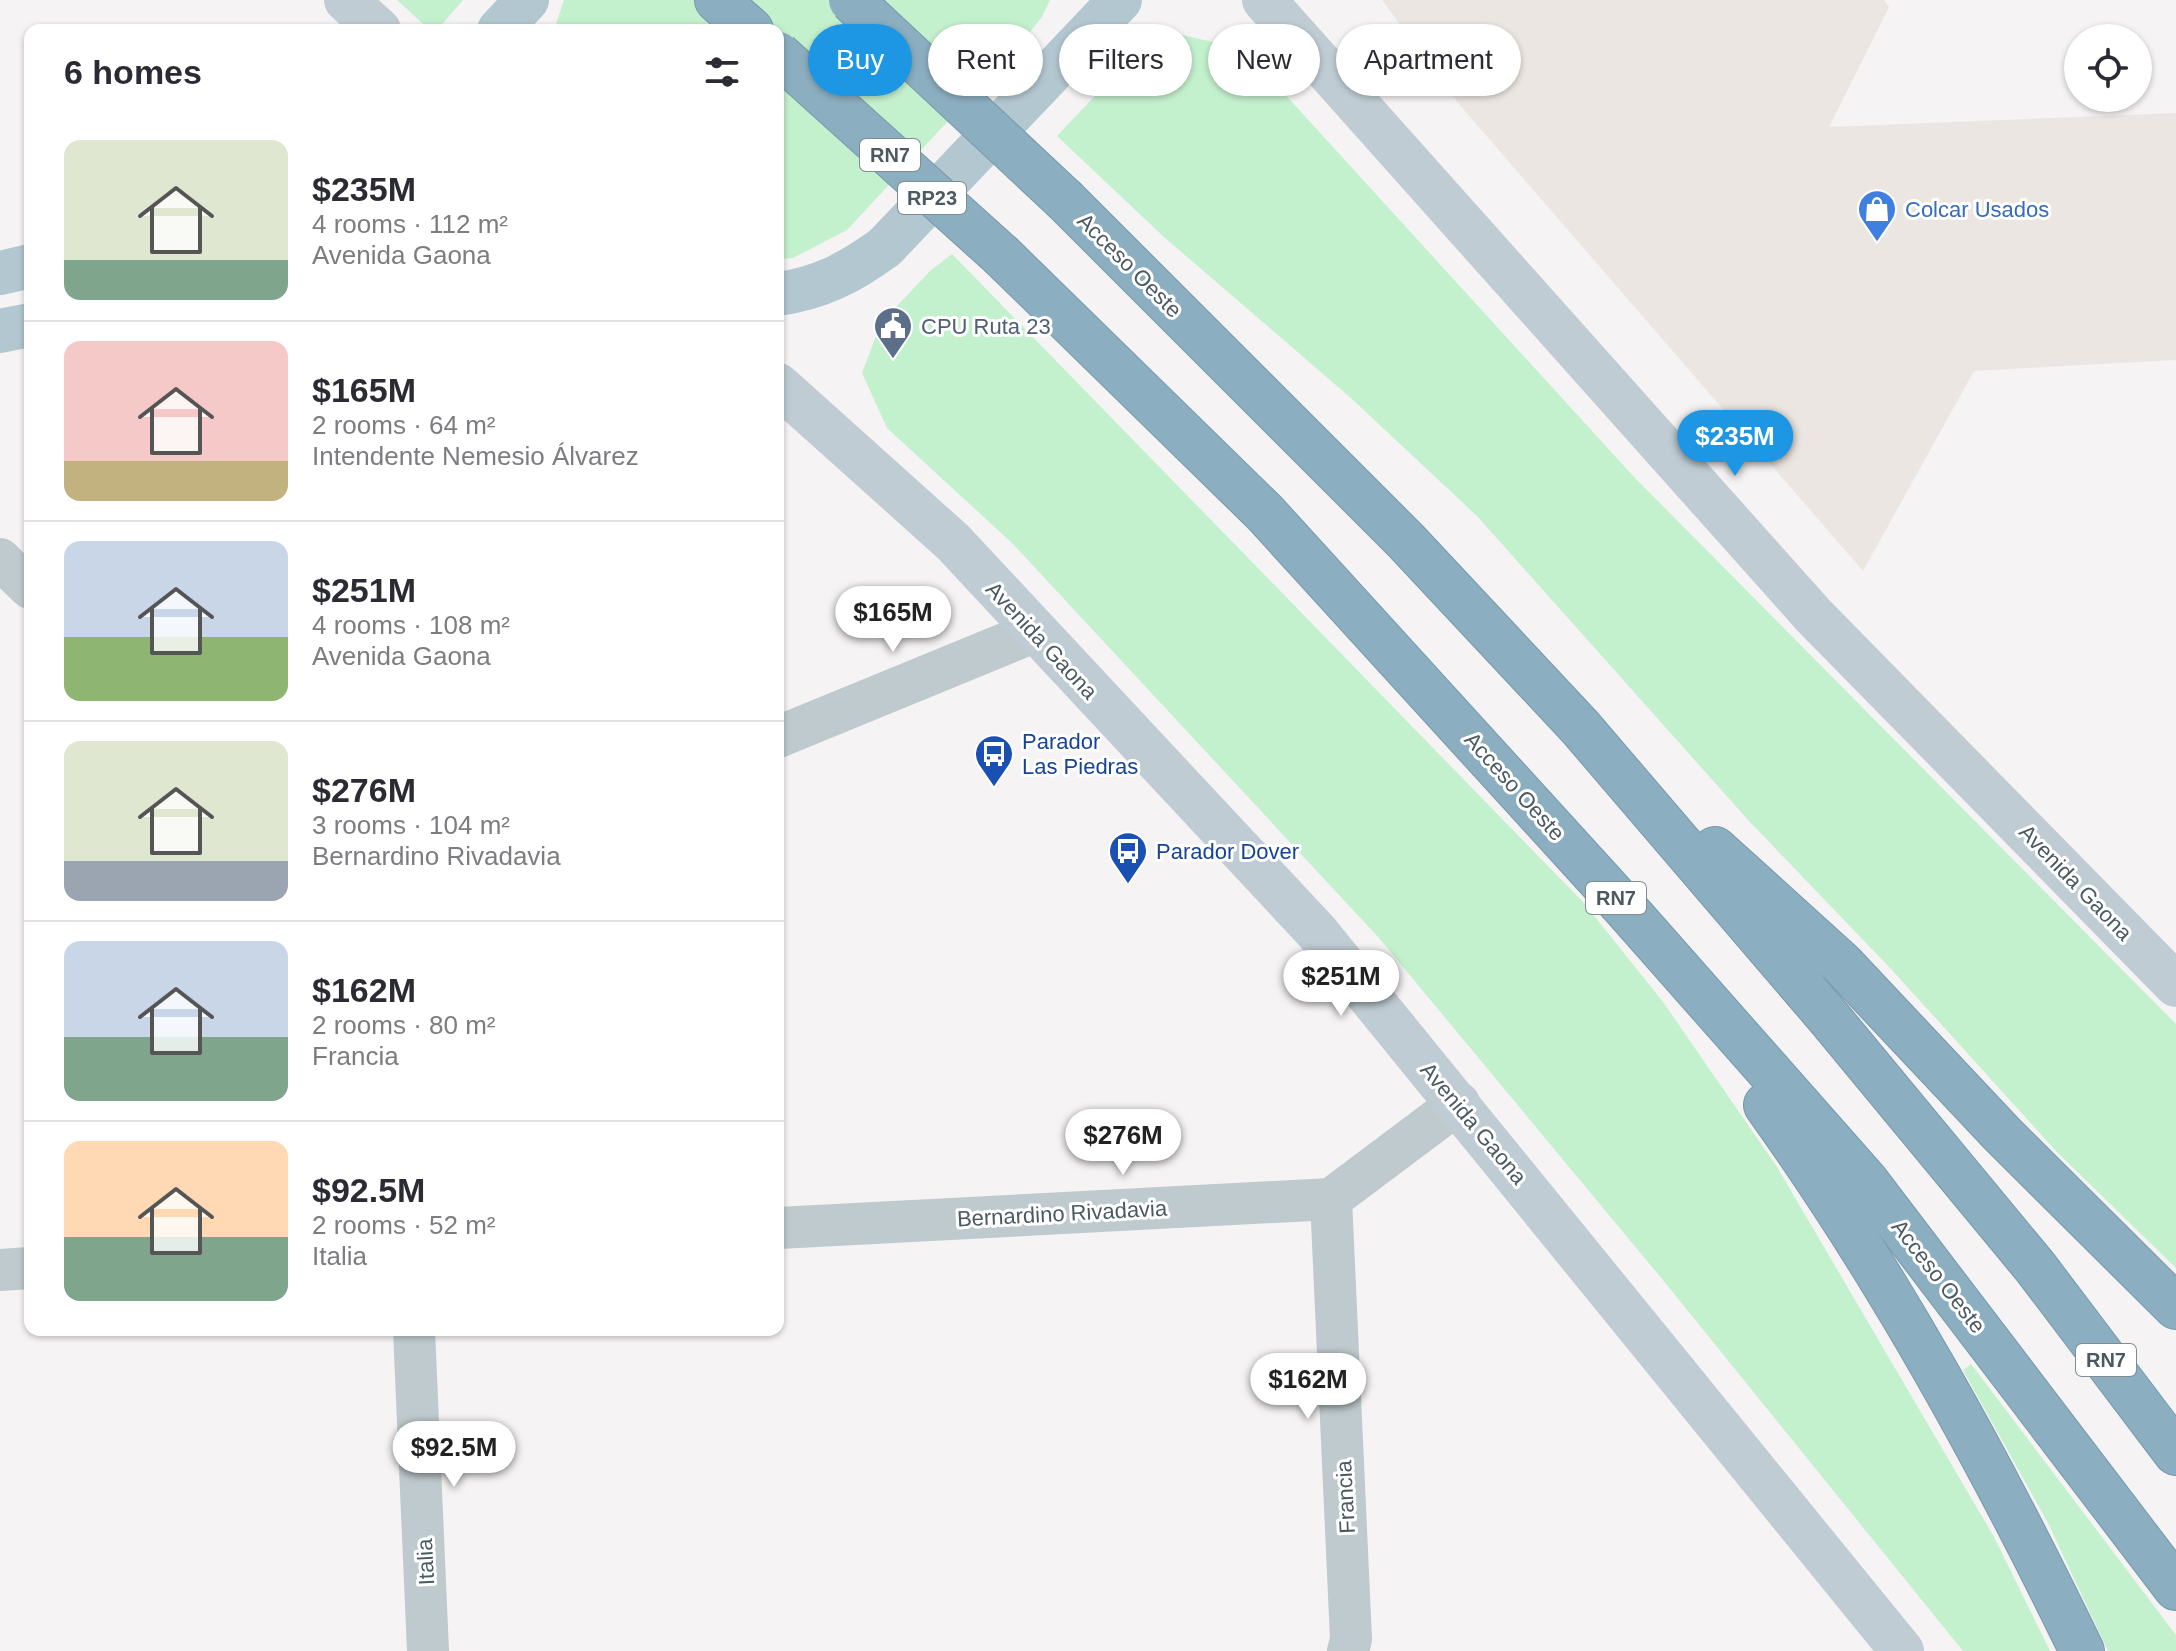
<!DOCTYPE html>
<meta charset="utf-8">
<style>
body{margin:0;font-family:Arial,sans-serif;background:#f2f2f3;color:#2b2b33;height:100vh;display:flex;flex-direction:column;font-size:30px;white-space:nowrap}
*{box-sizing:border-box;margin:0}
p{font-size:26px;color:#7c7c81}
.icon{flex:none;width:44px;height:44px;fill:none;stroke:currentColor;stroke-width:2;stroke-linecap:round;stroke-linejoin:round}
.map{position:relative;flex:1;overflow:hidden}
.panel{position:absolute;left:24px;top:24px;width:760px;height:1312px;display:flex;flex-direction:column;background:#fff;border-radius:16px;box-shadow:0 2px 6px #0004}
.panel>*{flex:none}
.top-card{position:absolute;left:808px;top:24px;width:760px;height:72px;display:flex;gap:16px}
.tools{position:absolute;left:2064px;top:24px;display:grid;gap:16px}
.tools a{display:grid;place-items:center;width:88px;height:88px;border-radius:50%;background:#fff;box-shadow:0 2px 6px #0004;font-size:40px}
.price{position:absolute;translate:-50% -68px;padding:0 18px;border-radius:28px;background:#fff;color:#222;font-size:26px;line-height:52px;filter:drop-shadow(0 2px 4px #0008)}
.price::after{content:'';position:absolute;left:50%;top:48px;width:24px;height:18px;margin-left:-12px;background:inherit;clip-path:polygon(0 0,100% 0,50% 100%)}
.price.on{background:#1d97e4;color:#fff}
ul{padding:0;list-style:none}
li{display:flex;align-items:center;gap:24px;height:200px;padding:0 40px}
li+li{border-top:2px solid #e1e1e2}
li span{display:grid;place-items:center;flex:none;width:224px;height:160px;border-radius:16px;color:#555}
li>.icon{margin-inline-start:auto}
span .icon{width:96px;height:96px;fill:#fffc;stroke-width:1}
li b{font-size:34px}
h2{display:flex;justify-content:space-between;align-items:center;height:96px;padding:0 40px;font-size:34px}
.tag{padding:0 28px;border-radius:36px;background:#fff;box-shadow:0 2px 6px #0004;font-size:28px;line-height:72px}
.tag.on{background:#1d97e4;color:#fff}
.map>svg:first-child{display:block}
.commercial{fill:#ebe6e1}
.green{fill:#c3f0cd}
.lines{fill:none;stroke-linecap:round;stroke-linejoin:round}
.highway-casing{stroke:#7699ac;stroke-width:46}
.street{stroke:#becace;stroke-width:42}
.secondary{stroke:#bfccd3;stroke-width:44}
.primary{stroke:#b3c7d0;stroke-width:44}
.highway{stroke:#8baec0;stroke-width:44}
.highway-bridge-casing{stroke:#7699ac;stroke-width:46;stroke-linecap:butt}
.highway-bridge{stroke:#8baec0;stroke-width:44}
.labels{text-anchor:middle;stroke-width:6;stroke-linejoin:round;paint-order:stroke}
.shield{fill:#fff;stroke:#808c90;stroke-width:2}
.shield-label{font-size:20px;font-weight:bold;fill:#4a5a60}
.shop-label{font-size:22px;fill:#366cbe;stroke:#fff;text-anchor:start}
.street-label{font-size:22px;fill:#4a5a60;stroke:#fff}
.service-label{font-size:22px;fill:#4e5e75;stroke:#fff;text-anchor:start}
.transit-label{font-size:22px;fill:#164399;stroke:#fff;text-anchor:start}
</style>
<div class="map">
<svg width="2176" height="1651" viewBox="0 0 2176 1651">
<rect width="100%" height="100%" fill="#f5f3f3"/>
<path class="commercial" d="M 1382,0 L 1884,0 L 1889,7 L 1829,127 L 2176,113 L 2176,360 L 1974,371 L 1863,571 L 1458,103 Z"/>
<g class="green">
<path d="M 397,0 L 463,0 L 437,30 L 430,30 Z"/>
<path d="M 564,0 L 1050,0 L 1042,17 L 1024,39 L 847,230 L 793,258 L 778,259 L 778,30 L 554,30 Z"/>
<path d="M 1182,35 L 1226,45 L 1269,77 L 1634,477 L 2176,1024 L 2176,1268 L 2057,1152 L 1892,970 L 1749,821 L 1477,516 L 1352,399 L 1164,237 L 1057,136 L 1150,38 Z"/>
<path d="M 952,254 L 1583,902 L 1663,1002 L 1777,1167 L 1994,1537 L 2050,1651 L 1963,1651 L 1667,1285 L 1379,938 L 1012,543 L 887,428 L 862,373 L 881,323 L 930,271 Z"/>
<path d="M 1971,1364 L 2176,1635 L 2176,1651 L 2108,1651 L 2048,1523 L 1963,1370 Z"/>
</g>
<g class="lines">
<g class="highway-casing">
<g id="highway">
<path d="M 717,0 L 751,30"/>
<path d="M 1066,201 L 1406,541 L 1580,727 L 1830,1019 L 2036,1268 L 2176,1453"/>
<path d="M 1002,256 L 1265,513 L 1625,908 L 1866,1181 L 2176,1588"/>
<path d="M 1715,849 L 1842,964 L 2002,1134 L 2176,1307"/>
<path d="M 1766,1105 C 1889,1277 1990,1461 2082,1651"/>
</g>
</g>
<g class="street">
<path d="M 0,559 L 30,588"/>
<path d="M 778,737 L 1034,632"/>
<path d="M 1331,1199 L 1351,1639 L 1348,1651"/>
<path d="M 778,1228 L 1331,1199 L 1459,1103"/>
<path d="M 0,1270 L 30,1268"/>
<path d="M 414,1330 L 428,1651"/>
</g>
<g class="secondary">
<path d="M 346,0 L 379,30"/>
<path d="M 1264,0 L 1813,615 L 2176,985"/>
<path d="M 778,385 L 953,542 L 1316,931 L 1902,1651"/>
</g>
<g class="primary">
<path d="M 499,30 L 527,0"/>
<path d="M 0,273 L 30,266"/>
<path d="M 778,294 C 821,288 851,272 885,247 L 1120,0"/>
<path d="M 0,331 L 30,325"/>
</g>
<use href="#highway" class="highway"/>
<g class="highway-bridge-casing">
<g id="highway-bridge">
<path d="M 851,0 L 1066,201"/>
<path d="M 778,54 L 1002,256"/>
</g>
</g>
<use href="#highway-bridge" class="highway-bridge"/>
</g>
<defs>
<g id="shop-pin" transform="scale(2)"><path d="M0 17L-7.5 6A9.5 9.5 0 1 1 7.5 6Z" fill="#3f7fe0" stroke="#fff"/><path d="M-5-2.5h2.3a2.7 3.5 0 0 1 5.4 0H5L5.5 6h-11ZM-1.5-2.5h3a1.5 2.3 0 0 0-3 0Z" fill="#fff"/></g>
<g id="civic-pin" transform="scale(2)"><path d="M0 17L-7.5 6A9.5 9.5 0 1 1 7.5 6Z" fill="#5c6f8a" stroke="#fff"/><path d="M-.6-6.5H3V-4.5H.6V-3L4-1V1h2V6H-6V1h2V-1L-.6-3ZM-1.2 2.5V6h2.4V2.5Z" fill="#fff"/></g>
<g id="bus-pin" transform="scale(2)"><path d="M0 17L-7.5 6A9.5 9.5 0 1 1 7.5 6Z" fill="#1a4fb4" stroke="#fff"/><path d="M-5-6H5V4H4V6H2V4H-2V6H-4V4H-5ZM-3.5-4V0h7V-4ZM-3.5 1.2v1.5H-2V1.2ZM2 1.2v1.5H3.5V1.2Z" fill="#fff"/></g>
</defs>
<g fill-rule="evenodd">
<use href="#shop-pin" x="1877" y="209"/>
<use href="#civic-pin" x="893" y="326"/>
<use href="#bus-pin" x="994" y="754"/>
<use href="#bus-pin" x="1128" y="851"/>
</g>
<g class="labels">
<g class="shield">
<rect x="860" y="139" width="60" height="32" rx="6"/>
<rect x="898" y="182" width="68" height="32" rx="6"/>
<rect x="1586" y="882" width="60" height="32" rx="6"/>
<rect x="2076" y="1344" width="60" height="32" rx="6"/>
</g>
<g class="shield-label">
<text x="890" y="162">RN7</text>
<text x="932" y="205">RP23</text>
<text x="1616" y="905">RN7</text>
<text x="2106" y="1367">RN7</text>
</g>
<g class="shop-label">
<text x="1905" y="217">Colcar Usados</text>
</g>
<g class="street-label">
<text transform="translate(1130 265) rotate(45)" y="8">Acceso Oeste</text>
<text transform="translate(1042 640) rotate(47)" y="8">Avenida Gaona</text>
<text transform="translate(1515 786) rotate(48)" y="8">Acceso Oeste</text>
<text transform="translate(2076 882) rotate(46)" y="8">Avenida Gaona</text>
<text transform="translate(1474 1123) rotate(50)" y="8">Avenida Gaona</text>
<text transform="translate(1062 1213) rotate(-3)" y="8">Bernardino Rivadavia</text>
<text transform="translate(1939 1276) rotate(52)" y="8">Acceso Oeste</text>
<text transform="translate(1345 1497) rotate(-93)" y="8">Francia</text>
<text transform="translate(425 1562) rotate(-93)" y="8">Italia</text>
</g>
<g class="service-label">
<text x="921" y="334">CPU Ruta 23</text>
</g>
<g class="transit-label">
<text x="1022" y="749">Parador<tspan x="1022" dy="25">Las Piedras</tspan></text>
<text x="1156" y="859">Parador Dover</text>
</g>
</g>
</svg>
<div class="tools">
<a><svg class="icon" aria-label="locate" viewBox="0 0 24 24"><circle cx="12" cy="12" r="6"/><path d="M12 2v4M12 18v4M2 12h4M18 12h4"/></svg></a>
</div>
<b class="price on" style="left:1735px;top:478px">$235M</b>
<b class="price" style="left:893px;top:654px">$165M</b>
<b class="price" style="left:1341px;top:1018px">$251M</b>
<b class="price" style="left:1123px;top:1177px">$276M</b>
<b class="price" style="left:1308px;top:1421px">$162M</b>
<b class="price" style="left:454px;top:1489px">$92.5M</b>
<div class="top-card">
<a class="tag on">Buy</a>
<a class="tag">Rent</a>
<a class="tag">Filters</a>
<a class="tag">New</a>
<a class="tag">Apartment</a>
</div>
<section class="panel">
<h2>6 homes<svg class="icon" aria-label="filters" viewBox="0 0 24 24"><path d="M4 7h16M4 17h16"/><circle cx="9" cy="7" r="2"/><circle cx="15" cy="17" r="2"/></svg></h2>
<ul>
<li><span style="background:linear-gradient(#dfe7d0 75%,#7fa58c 0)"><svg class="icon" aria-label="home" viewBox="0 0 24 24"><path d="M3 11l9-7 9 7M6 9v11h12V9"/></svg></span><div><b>$235M</b><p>4 rooms · 112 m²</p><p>Avenida Gaona</p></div></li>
<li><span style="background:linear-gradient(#f6c9c9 75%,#c2b280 0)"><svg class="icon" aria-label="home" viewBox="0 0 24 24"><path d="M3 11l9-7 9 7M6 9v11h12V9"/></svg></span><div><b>$165M</b><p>2 rooms · 64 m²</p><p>Intendente Nemesio Álvarez</p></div></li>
<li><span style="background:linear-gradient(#c9d6e8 60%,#8fb573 0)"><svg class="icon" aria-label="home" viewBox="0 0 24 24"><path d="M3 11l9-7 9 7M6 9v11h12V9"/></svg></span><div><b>$251M</b><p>4 rooms · 108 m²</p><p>Avenida Gaona</p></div></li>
<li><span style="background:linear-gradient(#dfe7d0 75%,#9aa5b1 0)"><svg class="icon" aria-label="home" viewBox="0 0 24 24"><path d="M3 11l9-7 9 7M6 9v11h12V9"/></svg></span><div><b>$276M</b><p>3 rooms · 104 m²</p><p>Bernardino Rivadavia</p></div></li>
<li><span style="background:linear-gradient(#c9d6e8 60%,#7fa58c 0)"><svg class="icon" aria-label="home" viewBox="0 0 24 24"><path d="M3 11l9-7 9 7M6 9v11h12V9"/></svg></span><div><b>$162M</b><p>2 rooms · 80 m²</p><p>Francia</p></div></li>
<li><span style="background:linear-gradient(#ffd9b3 60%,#7fa58c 0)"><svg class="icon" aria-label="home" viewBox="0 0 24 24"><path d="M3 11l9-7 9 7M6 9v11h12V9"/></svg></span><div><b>$92.5M</b><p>2 rooms · 52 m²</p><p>Italia</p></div></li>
</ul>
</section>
</div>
